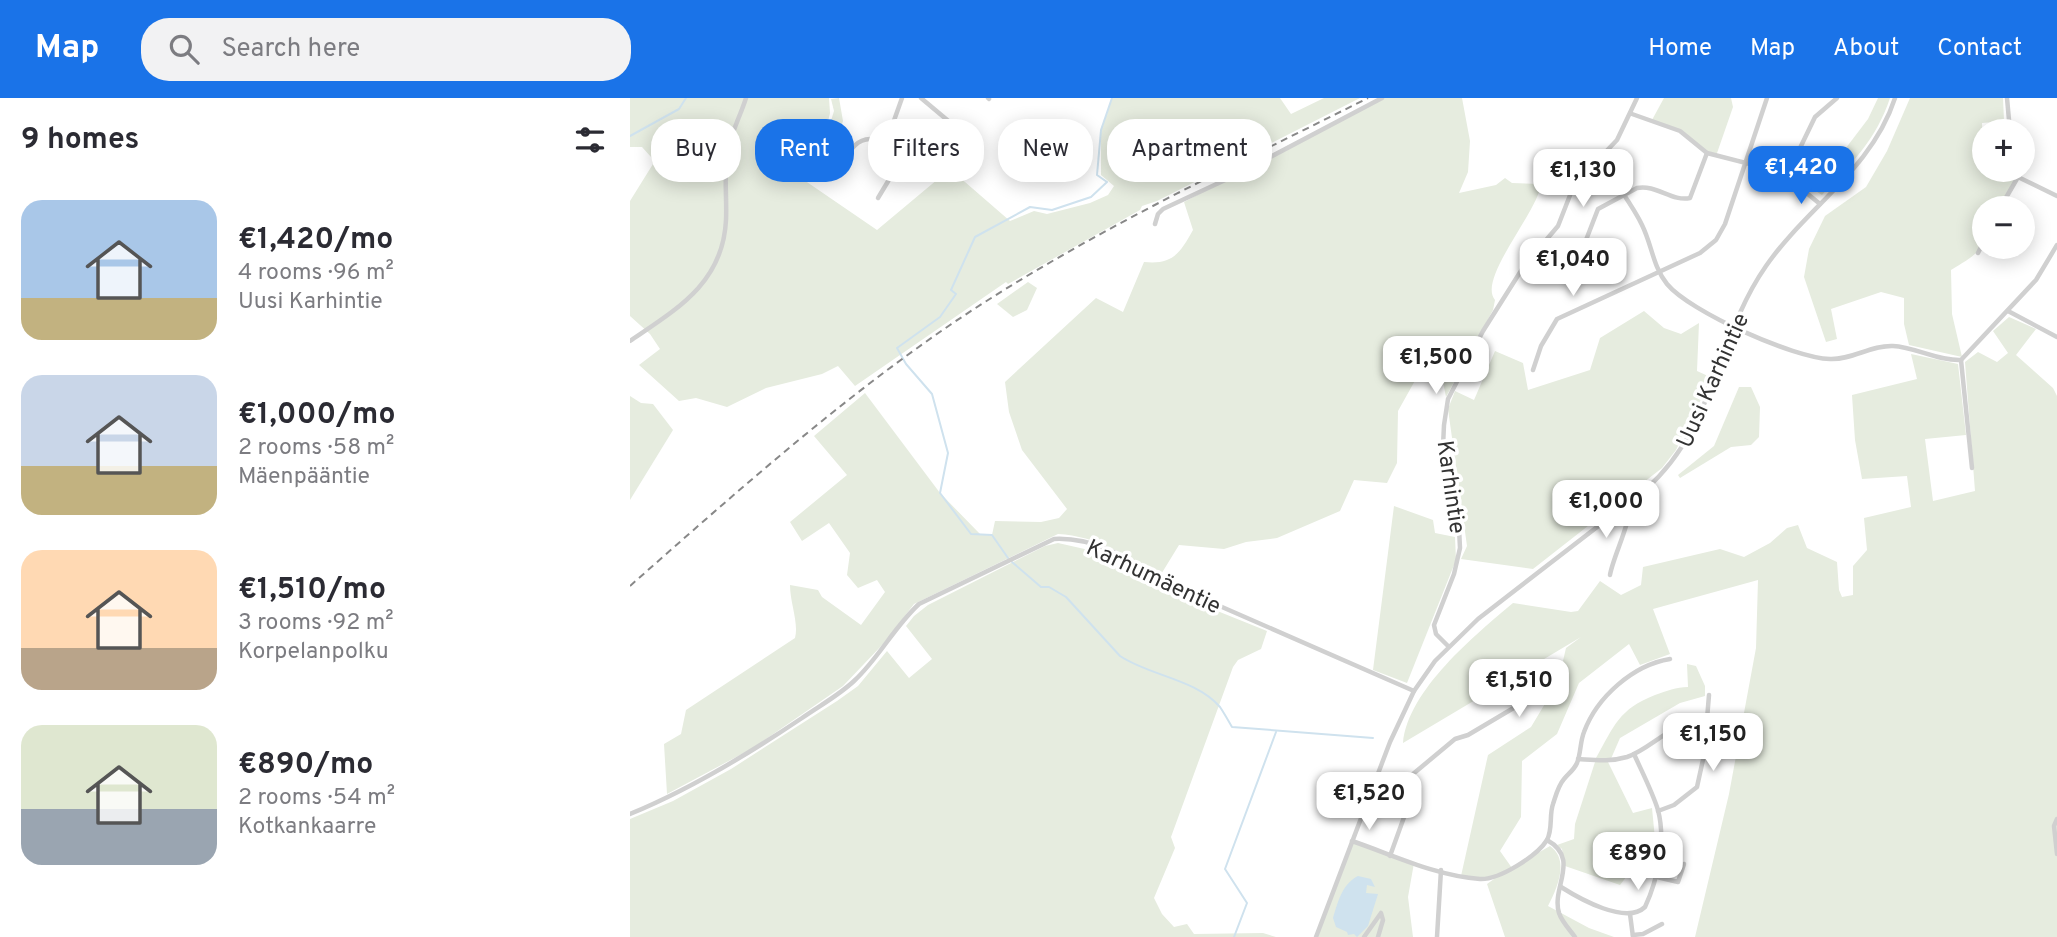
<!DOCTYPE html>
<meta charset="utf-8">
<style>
body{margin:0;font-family:Overpass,sans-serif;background:#f2f2f3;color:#2b2b33;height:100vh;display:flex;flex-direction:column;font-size:26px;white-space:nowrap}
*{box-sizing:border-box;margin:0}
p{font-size:23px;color:#7c7c81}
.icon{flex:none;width:38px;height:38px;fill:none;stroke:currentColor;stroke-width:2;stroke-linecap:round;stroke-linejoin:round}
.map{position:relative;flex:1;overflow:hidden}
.sheet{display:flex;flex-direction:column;background:#fff;width:630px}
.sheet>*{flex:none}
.guide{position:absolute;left:21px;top:21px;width:665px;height:63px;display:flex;gap:14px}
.controls{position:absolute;left:1342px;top:21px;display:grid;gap:14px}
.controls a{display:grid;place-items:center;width:63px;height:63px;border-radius:50%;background:#fff;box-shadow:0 4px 18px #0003;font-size:35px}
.price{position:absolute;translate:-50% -60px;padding:0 16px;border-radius:14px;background:#fff;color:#222;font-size:23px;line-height:46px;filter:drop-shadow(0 2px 4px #0008)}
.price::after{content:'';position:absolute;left:50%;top:42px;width:21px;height:16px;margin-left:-10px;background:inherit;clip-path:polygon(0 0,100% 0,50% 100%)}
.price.current{background:#1a73e8;color:#fff}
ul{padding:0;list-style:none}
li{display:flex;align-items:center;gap:21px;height:175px;padding:0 21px}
li span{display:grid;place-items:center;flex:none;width:196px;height:140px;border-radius:21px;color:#555}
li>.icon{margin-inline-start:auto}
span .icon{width:84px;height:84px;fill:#fffc;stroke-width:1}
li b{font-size:30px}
h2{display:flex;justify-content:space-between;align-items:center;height:84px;padding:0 21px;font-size:30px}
.chip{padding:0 24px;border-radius:28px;background:#fff;box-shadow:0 4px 18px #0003;font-size:24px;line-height:63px}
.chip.current{background:#1a73e8;color:#fff}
header{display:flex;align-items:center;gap:42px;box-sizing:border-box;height:98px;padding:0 35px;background:#1a73e8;color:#fff}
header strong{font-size:33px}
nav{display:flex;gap:38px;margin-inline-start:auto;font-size:24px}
.search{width:490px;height:63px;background:#f2f2f3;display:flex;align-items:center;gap:18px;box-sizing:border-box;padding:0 24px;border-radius:28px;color:#7c7c81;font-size:26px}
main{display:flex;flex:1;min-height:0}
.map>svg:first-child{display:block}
.green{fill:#e6ecdf}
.water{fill:#cfe2ee}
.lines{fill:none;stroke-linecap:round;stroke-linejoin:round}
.stream{stroke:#cfe2ee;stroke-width:2}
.minor{stroke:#d0d0d0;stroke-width:4.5}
.rail{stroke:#888;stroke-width:2;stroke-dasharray:7 5;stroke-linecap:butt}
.labels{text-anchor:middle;stroke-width:7;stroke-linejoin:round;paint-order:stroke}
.street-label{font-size:23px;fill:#333;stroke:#fff}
</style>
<header>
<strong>Map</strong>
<div class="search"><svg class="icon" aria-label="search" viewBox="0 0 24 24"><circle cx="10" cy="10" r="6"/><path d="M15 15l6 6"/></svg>Search here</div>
<nav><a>Home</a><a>Map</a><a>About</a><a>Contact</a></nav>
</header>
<main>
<section class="sheet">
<h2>9 homes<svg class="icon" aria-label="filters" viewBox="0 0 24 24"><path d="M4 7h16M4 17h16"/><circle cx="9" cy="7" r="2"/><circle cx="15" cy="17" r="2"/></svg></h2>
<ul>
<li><span style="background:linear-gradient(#a9c7e8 70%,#c2b280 0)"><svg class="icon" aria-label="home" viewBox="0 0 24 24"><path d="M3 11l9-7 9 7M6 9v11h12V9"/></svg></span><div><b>€1,420/mo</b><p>4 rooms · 96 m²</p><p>Uusi Karhintie</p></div></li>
<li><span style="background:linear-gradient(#c9d6e8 65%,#c2b280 0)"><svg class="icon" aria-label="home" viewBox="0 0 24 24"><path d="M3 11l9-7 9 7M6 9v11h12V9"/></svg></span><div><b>€1,000/mo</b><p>2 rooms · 58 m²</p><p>Mäenpääntie</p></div></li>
<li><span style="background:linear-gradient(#ffd9b3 70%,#b9a48a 0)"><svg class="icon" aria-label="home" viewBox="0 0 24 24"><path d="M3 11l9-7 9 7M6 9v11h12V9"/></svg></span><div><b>€1,510/mo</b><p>3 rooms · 92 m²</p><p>Korpelanpolku</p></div></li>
<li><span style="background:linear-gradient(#dfe7d0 60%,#9aa5b1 0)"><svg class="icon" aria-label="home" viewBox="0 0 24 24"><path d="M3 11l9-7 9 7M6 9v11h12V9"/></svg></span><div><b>€890/mo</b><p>2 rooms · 54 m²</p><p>Kotkankaarre</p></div></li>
</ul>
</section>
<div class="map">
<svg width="1427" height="839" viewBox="0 0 1427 839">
<rect width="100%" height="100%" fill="#fff"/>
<g class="green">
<path d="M 0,0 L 199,0 L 200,15 L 197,28 L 199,29 L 204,13 L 201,1 L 209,0 L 213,23 L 210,32 L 171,80 L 247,132 L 320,71 L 380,123 L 404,113 L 417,116 L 460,105 L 478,97 L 484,88 L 471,77 L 471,32 L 482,0 L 650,0 L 661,16 L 694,0 L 730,0 L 527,103 L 512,108 L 510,112 L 378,186 L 376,184 L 225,288 L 208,268 L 192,276 L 136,290 L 97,309 L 66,300 L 49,303 L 9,267 L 30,251 L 20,236 L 0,218 L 0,103 L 23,66 L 21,59 L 12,49 L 0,49 Z"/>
<path d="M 752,0 L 832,0 L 840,43 L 838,74 L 829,95 L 866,87 L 875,80 L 882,85 L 911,86 C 908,114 847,181 865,202 L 863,212 L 816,299 L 808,259 L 801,254 L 768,313 L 767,365 L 757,385 L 724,382 L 710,413 L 647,440 L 616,444 L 594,451 L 549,447 L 530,478 C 499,458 466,438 428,436 L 284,506 L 254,545 L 213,588 L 123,650 L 37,696 L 34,646 L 51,636 L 56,612 L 165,540 C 169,525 160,505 160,487 L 188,492 L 192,499 L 231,527 L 255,494 L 247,482 L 228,490 L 217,477 L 220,455 L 199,425 L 172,443 L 160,424 L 217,377 L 184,338 L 235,295 L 310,395 L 350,436 L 362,437 L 365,423 L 411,424 L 429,420 L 437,411 L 392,352 L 379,314 L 375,284 L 466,200 L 493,214 L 514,164 C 543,167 550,155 563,132 L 554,104 Z"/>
<path d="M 1034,0 L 1101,0 L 1103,9 L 1086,58 L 1077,55 L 1050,33 L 1022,22 Z"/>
<path d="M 1248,0 L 1260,0 C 1246,42 1222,65 1192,97 L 1184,92 L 1238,21 Z"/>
<path d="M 1280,0 L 1373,0 L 1374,23 L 1352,25 L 1354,72 L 1367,72 L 1388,79 L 1370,110 L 1354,110 C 1354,151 1356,151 1321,172 L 1322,216 L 1332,259 L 1279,247 L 1274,226 L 1274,200 L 1251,194 L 1201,211 L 1207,241 L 1196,244 L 1174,179 L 1179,151 L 1195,118 L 1236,89 L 1257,53 Z"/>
<path d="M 398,184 L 407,190 L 397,212 L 383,219 L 367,206 Z"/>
<path d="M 1014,213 L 1034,230 L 1051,236 L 1069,225 L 1067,273 L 1078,278 L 1077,289 L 1046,352 L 1032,370 L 903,471 L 831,461 L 837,448 L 818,311 L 825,293 L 844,302 L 865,253 L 893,265 L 898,292 L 960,272 L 970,240 Z"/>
<path d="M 1379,219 L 1406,231 L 1386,257 L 1423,290 L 1427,298 L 1427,839 L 1065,839 L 1099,696 L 1126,550 L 1128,482 L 1023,511 L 1040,556 L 1010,567 L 999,546 L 949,585 L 927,636 L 892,663 L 891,719 L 870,753 L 882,770 L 920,748 C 940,762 927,790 918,808 L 959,830 L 984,839 L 875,839 L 857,786 L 864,781 L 831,778 L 858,657 L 901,629 L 928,584 L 936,550 L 951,539 L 773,645 C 778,592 845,537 883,505 L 941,514 L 948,513 L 970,483 L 991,497 L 1011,487 L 1013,469 L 1090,451 L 1114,459 L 1140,445 L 1157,430 L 1168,427 L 1177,450 L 1207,464 L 1209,492 L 1212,499 L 1223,497 L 1223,468 L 1237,452 L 1234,420 L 1281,409 L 1277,378 L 1232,381 L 1225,342 L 1222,297 L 1287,281 L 1281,256 L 1328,266 L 1336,337 L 1295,341 L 1303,403 L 1345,393 L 1335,264 L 1348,254 L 1367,264 L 1378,255 L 1363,233 Z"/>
<path d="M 1109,289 L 1121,289 L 1130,309 L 1129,339 L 1121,347 L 1101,349 L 1050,380 L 1048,377 L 1084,348 Z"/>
<path d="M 0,298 L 11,305 L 23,306 L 43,332 L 0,402 Z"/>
<path d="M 764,408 L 803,422 L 805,435 L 825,439 L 826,462 L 777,585 L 743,572 Z"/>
<path d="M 428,445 L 459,452 L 565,504 L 637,533 L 631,551 L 608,562 L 603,569 L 541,739 L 545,750 L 524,800 L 532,816 L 544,829 L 557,826 L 564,836 L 633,835 L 646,839 L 0,839 L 0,721 L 43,703 L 101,671 L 207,603 L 228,588 L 257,553 L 279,580 L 302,561 L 276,528 L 284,518 L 298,507 L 415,448 Z"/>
<path d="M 1057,566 L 1066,568 L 1075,588 L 1075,598 L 1050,605 L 990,640 L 980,663 L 966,660 C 984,628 989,611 1025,597 C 1037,593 1046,589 1058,589 Z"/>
<path d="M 965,664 L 978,664 L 1003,715 L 1022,710 L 1025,741 L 1006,742 L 1000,774 L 990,787 L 935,768 L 932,751 L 927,747 L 944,741 L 945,726 Z"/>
<path d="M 721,744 L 784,765 L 778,799 L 783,839 L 687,839 Z"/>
</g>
<path class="water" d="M 728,778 L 741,781 L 745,789 L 737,787 L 736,795 L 748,796 L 738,828 L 727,839 L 724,836 L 718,837 L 717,834 L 706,829 L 703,820 C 708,804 712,786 728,778 Z"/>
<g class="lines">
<g class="stream">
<path d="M 0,38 L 49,11 L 56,0"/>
<path d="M 378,460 L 362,437 L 341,436 L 310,395 L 318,355 L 302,296 L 276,266 L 267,250 L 310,219 L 326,196 L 321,192 L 345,139 L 400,109 L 422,112 L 461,99 L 477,84 L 467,77 L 471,32 L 482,0"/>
<path d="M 382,464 L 411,489 L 419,489 L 436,499 L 490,558 C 520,578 566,581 590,609 C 594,615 598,622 602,629 L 743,640"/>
<path d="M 604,839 L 617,805 L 595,771 L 646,634"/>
</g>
<g class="minor">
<path d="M 291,0 L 322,26"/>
<path d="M 358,0 L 359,1"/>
<path d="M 1377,0 L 1380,33"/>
<path d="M 1002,16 L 1050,33 L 1077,55 L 1151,74 L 1190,106"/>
<path d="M 256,45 L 272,0"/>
<path d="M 971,59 C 983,84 1001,104 1012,127 C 1022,147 1023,169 1037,186 C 1060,214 1164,260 1200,261 C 1222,262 1241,247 1263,248 C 1285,249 1308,263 1331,262 L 1406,182 L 1427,147"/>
<path d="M 1384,72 L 1388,79"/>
<path d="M 202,77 C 217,65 219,42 240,41 L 293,58"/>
<path d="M 1157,77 L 1185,19 L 1207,0"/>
<path d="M 1388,79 L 1427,98"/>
<path d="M 248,100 L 260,80 L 270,50"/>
<path d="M 1370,110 L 1388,79"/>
<path d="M 525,126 L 528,116 L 533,111 L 608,76 L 752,0"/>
<path d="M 951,155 L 968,111 L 1007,90 C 1026,86 1042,104 1060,100 L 1077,55"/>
<path d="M 1348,155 L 1354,143"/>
<path d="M 1378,213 L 1427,239"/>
<path d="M 0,243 C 47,211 93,185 96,122 C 97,100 94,78 97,56 C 100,37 110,19 116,0"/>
<path d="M 1331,262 L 1342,370"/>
<path d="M 903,272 L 911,248 L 927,221 L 1070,155 L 1086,142 L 1095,126 L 1137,0"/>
<path d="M 980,477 C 983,458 1004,419 998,405"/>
<path d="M 818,548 L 806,536 L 804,527 L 824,476 L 830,450 L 829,430 L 813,348 L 814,327 L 818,301 L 853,233 L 894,168 L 928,128 L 944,87 L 987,42 L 1007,0"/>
<path d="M 948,661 C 965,662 980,664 997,659 C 1022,651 1046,619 1075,624"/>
<path d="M 1028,713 L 1044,707 L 1067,689 L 1074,657 L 1079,597"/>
<path d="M 0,716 C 61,691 117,657 172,620 C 189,608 208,598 224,583 C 249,560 264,529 289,506 L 424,441 C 461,439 499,459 528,481 L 784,593"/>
<path d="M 1427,721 L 1424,728 L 1427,756"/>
<path d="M 917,742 C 951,761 921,789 929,815 C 932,824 940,832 945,839"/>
<path d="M 722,743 C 763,757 806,778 850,781 C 869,782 907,758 917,742 C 923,731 919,717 923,706 C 926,697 928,688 934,681 C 938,676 944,672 947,665 C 951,655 950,644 954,634 C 967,599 1003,567 1040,561"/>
<path d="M 760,758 L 782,697 L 783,676 L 825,641 L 838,637 L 892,605 L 906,575"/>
<path d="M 1027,779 L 1048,784 L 1054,766"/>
<path d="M 931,789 C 950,801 996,827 1015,809 C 1028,781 1036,743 1028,712 C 1022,693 1012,674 1004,656"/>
<path d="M 1000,816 L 1003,839"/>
<path d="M 1003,837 L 1013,836 L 1032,826"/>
<path d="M 686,839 L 760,644 L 784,593 L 805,563 L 848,521 L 1015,392 C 1087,328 1085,241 1136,168 C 1177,109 1242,71 1265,0"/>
<path d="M 734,839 L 751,815 L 753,822 L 748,839"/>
<path d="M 807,839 L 811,772"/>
</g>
<path class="rail" d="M 0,488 C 103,397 206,305 320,227 C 451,138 597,71 738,0"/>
</g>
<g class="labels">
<g class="street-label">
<text transform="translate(1082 282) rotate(-66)" y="8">Uusi Karhintie</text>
<text transform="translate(822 389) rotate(82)" y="8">Karhintie</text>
<text transform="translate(524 478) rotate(25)" y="8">Karhumäentie</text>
</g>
</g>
</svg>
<div class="controls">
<a>+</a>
<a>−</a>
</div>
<b class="price current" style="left:1171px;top:108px">€1,420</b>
<b class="price" style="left:953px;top:111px">€1,130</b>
<b class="price" style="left:943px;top:200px">€1,040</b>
<b class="price" style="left:806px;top:298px">€1,500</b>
<b class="price" style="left:976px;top:442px">€1,000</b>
<b class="price" style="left:889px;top:621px">€1,510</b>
<b class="price" style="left:1083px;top:675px">€1,150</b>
<b class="price" style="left:739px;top:734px">€1,520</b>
<b class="price" style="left:1008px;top:794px">€890</b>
<div class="guide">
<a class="chip">Buy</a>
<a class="chip current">Rent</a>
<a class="chip">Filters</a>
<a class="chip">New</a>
<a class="chip">Apartment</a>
</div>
</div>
</main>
